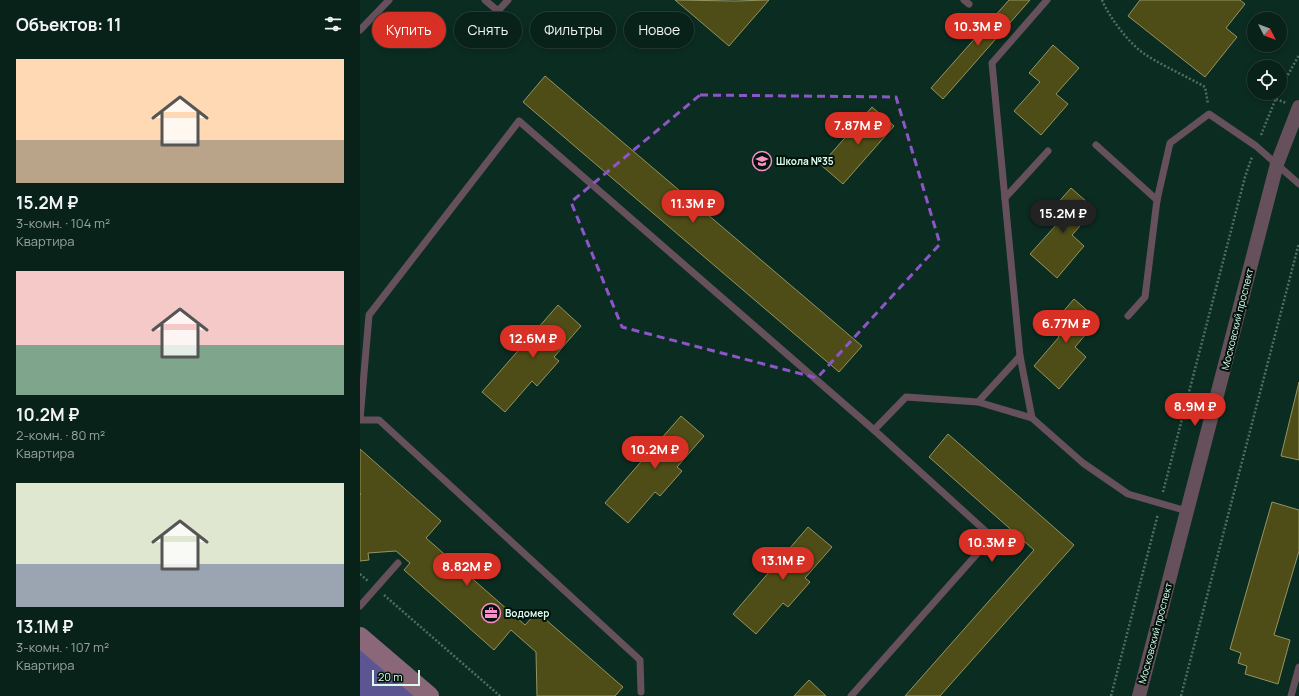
<!DOCTYPE html>
<html lang="ru">
<meta charset="utf-8">
<style>
body{margin:0;font-family:Manrope,sans-serif;background:#112922;color:#f1f3f6;height:100vh;display:flex;flex-direction:column;font-size:15px;white-space:nowrap}
*{box-sizing:border-box;margin:0}
p{font-size:13px;color:#98a3a2}
.icon{flex:none;width:22px;height:22px;fill:none;stroke:currentColor;stroke-width:2;stroke-linecap:round;stroke-linejoin:round}
.map{position:relative;flex:1;overflow:hidden}
.drawer{display:flex;flex-direction:column;background:#082119;width:360px}
.drawer>*{flex:none}
.guide{position:absolute;left:12px;top:12px;width:380px;height:36px;display:flex;gap:8px}
.needle{width:26px;rotate:132deg}
.tools{position:absolute;left:887px;top:12px;display:grid;gap:8px}
.tools a{display:grid;place-items:center;width:40px;height:40px;border-radius:50%;background:#082119;box-shadow:0 2px 6px #0003,0 0 0 1px #293e38;font-size:20px}
.scale{position:absolute;left:12px;bottom:10px;width:48px;box-sizing:border-box;padding-left:4px;border:2px solid #dbfaec;border-top:0;font-size:11px;line-height:14px;white-space:nowrap;color:#dbfaec;-webkit-text-stroke:3px #00130b;paint-order:stroke}
.price{position:absolute;translate:-50% -34px;padding:0 9px;border-radius:14px;background:#d93025;color:#fff;font-size:13px;line-height:26px;filter:drop-shadow(0 1px 2px #0008)}
.price::after{content:'';position:absolute;left:50%;top:24px;width:12px;height:9px;margin-left:-6px;background:inherit;clip-path:polygon(0 0,100% 0,50% 100%)}
.price.on{background:#222;color:#fff}
ul{padding:0;list-style:none}
li{display:grid;align-content:center;gap:8px;height:212px;padding:0 16px}
li span{display:grid;place-items:center;height:124px;border-radius:0px;color:#555}
li>.icon{margin-inline-start:auto}
span .icon{width:72px;height:72px;fill:#fffc;stroke-width:1}
li b{font-size:17px}
h2{display:flex;justify-content:space-between;align-items:center;height:48px;padding:0 16px;font-size:17px}
.tag{padding:0 14px;border-radius:18px;background:#082119;box-shadow:0 2px 6px #0003,0 0 0 1px #293e38;font-size:14px;line-height:36px}
.tag.on{background:#d93025;color:#fff}
main{display:flex;flex:1;min-height:0}
.map>svg:first-child{display:block}
.forest{fill:#5b5592}
.building{fill:#4f4d17;stroke:#95945f}
.lines{fill:none;stroke-linecap:round;stroke-linejoin:round}
.path{stroke:#4e6f63;stroke-width:2.5;stroke-dasharray:2 2;stroke-linecap:butt}
.lane{stroke:#66505b;stroke-width:7}
.street{stroke:#66505b;stroke-width:14}
.secondary{stroke:#8a6879;stroke-width:20}
.marked{fill:none;stroke:#8e55c8;stroke-width:3;stroke-dasharray:8 5;stroke-linejoin:round}
.labels{text-anchor:middle;stroke-width:4;stroke-linejoin:round;paint-order:stroke}
.poi-label{font-size:10px;font-weight:bold;fill:#dbfaec;stroke:#00130b;text-anchor:start}
.street-label{font-size:10px;fill:#dbfaec;stroke:#00130b}
</style>
<main>
<section class="drawer">
<h2>Объектов: 11<svg class="icon" aria-label="filters" viewBox="0 0 24 24"><path d="M4 7h16M4 17h16"/><circle cx="9" cy="7" r="2"/><circle cx="15" cy="17" r="2"/></svg></h2>
<ul>
<li><span style="background:linear-gradient(#ffd9b3 65%,#b9a48a 0)"><svg class="icon" aria-label="home" viewBox="0 0 24 24"><path d="M3 11l9-7 9 7M6 9v11h12V9"/></svg></span><div><b>15.2M ₽</b><p>3-комн. · 104 m²</p><p>Квартира</p></div></li>
<li><span style="background:linear-gradient(#f6c9c9 60%,#7fa58c 0)"><svg class="icon" aria-label="home" viewBox="0 0 24 24"><path d="M3 11l9-7 9 7M6 9v11h12V9"/></svg></span><div><b>10.2M ₽</b><p>2-комн. · 80 m²</p><p>Квартира</p></div></li>
<li><span style="background:linear-gradient(#dfe7d0 65%,#9aa5b1 0)"><svg class="icon" aria-label="home" viewBox="0 0 24 24"><path d="M3 11l9-7 9 7M6 9v11h12V9"/></svg></span><div><b>13.1M ₽</b><p>3-комн. · 107 m²</p><p>Квартира</p></div></li>
</ul>
</section>
<div class="map">
<svg width="939" height="696" viewBox="0 0 939 696">
<rect width="100%" height="100%" fill="#0b2c21"/>
<path class="forest" d="M 0,648 L 57,696 L 0,696 Z"/>
<g class="building">
<path d="M 315,0 L 375,1 L 409,0 L 369,46 Z"/>
<path d="M 649,0 L 670,0 L 583,99 L 571,88 Z"/>
<path d="M 780,0 L 880,0 L 885,4 L 866,28 L 877,37 L 845,77 L 768,16 Z"/>
<path d="M 693,45 L 719,68 L 696,94 L 708,104 L 681,135 L 654,111 L 680,82 L 669,73 Z"/>
<path d="M 185,76 L 502,346 L 479,372 L 163,102 Z"/>
<path d="M 512,107 L 534,126 L 483,184 L 461,165 Z"/>
<path d="M 711,188 L 735,209 L 712,235 L 724,246 L 697,278 L 670,254 L 697,224 L 687,215 Z"/>
<path d="M 714,299 L 738,320 L 715,347 L 726,357 L 699,389 L 674,366 L 699,337 L 689,328 Z"/>
<path d="M 198,305 L 221,326 L 194,357 L 199,361 L 177,386 L 172,381 L 145,412 L 122,392 Z"/>
<path d="M 939,382 L 939,460 L 921,456 Z"/>
<path d="M 321,416 L 344,436 L 317,467 L 322,471 L 300,496 L 295,492 L 268,523 L 245,503 Z"/>
<path d="M 588,434 L 714,545 L 580,696 L 545,696 L 674,550 L 569,457 Z"/>
<path d="M 0,449 L 81,521 L 66,538 L 165,625 L 177,612 L 263,687 L 255,696 L 177,696 L 176,652 L 151,630 L 134,650 L 44,570 L 50,563 L 36,551 L 8,553 L 9,560 L 0,561 L 0,495 L 1,494 L 0,494 Z"/>
<path d="M 912,502 L 939,510 L 939,551 L 914,635 L 930,640 L 918,684 L 885,674 L 887,666 L 878,663 L 881,653 L 870,649 Z"/>
<path d="M 448,527 L 472,547 L 445,578 L 450,582 L 428,607 L 423,603 L 396,634 L 373,614 Z"/>
<path d="M 449,680 L 466,696 L 434,696 Z"/>
</g>
<g class="lines">
<g class="path">
<path d="M 742,0 C 749,17 770,45 786,55 C 805,67 826,76 845,87 L 848,104"/>
<path d="M 920,89 L 939,55"/>
<path d="M 916,99 L 926,103"/>
<path d="M 901,135 L 918,93"/>
<path d="M 803,492 L 885,177 L 892,157"/>
<path d="M 0,574 L 8,581"/>
<path d="M 24,595 L 140,696"/>
<path d="M 751,696 L 798,514"/>
<path d="M 821,696 L 939,243"/>
</g>
<g class="lane">
<path d="M 125,0 L 138,11 L 148,0"/>
<path d="M 604,0 L 609,4"/>
<path d="M 0,30 L 29,0"/>
<path d="M 736,145 L 797,200"/>
<path d="M 645,198 L 688,151"/>
<path d="M 768,316 L 785,297 L 797,200 L 810,143 L 849,114 L 896,146 L 939,184"/>
<path d="M 660,356 L 672,418 L 723,463 L 768,494 L 827,511"/>
<path d="M 618,402 L 672,418"/>
<path d="M 514,430 L 546,397 L 618,402 L 660,356 L 632,63 L 687,0"/>
<path d="M 0,606 L 38,563"/>
<path d="M 281,692 L 280,660 L 19,420 L 0,420 L 9,315 L 159,121 L 514,430 L 632,537 L 491,696"/>
<path d="M 931,696 L 939,667"/>
</g>
<path class="street" d="M 779,696 L 917,164 L 939,107"/>
<path class="secondary" d="M 0,637 L 69,696"/>
</g>
<path class="marked" d="M 340,95 L 536,97 L 580,244 L 457,378 L 262,327 L 211,202 Z"/>
<defs>
<g id="school-ring" transform="scale(1)"><circle r="9.5" fill="#00130b" stroke="#f98fc9" stroke-width="1.5"/><path d="M0-5L7-2L0 1L-7-2ZM-4 1L0 2.5L4 1V4Q0 6-4 4Z" fill="#f98fc9"/></g>
<g id="office-ring" transform="scale(1)"><circle r="9.5" fill="#00130b" stroke="#f98fc9" stroke-width="1.5"/><path d="M-6-3h4V-5.5h4V-3h4V5H-6ZM-1-4.5V-3h2v-1.5ZM-6 0V1H6V0Z" fill="#f98fc9"/></g>
</defs>
<g fill-rule="evenodd">
<use href="#school-ring" x="402" y="161"/>
<use href="#office-ring" x="131" y="613"/>
</g>
<g class="labels">
<g class="poi-label">
<text x="416" y="165">Школа №35</text>
<text x="145" y="617">Водомер</text>
</g>
<g class="street-label">
<text transform="translate(877 319) rotate(-76)" y="4">Московский проспект</text>
<text transform="translate(795 633) rotate(-75)" y="4">Московский проспект</text>
</g>
</g>
</svg>
<div class="tools">
<a><svg class="needle" viewBox="-14 -14 28 28"><path d="M0-13l5 13h-10z" fill="#e53935"/><path d="M0 13l5-13h-10z" fill="#98a3a2"/></svg></a>
<a><svg class="icon" aria-label="locate" viewBox="0 0 24 24"><circle cx="12" cy="12" r="6"/><path d="M12 2v4M12 18v4M2 12h4M18 12h4"/></svg></a>
</div>
<div class="scale">20 m</div>
<b class="price" style="left:618px;top:47px">10.3M ₽</b>
<b class="price" style="left:498px;top:146px">7.87M ₽</b>
<b class="price" style="left:333px;top:224px">11.3M ₽</b>
<b class="price on" style="left:703px;top:234px">15.2M ₽</b>
<b class="price" style="left:706px;top:344px">6.77M ₽</b>
<b class="price" style="left:173px;top:359px">12.6M ₽</b>
<b class="price" style="left:835px;top:427px">8.9M ₽</b>
<b class="price" style="left:295px;top:470px">10.2M ₽</b>
<b class="price" style="left:632px;top:563px">10.3M ₽</b>
<b class="price" style="left:423px;top:581px">13.1M ₽</b>
<b class="price" style="left:107px;top:587px">8.82M ₽</b>
<div class="guide">
<a class="tag on">Купить</a>
<a class="tag">Снять</a>
<a class="tag">Фильтры</a>
<a class="tag">Новое</a>
</div>
</div>
</main>
